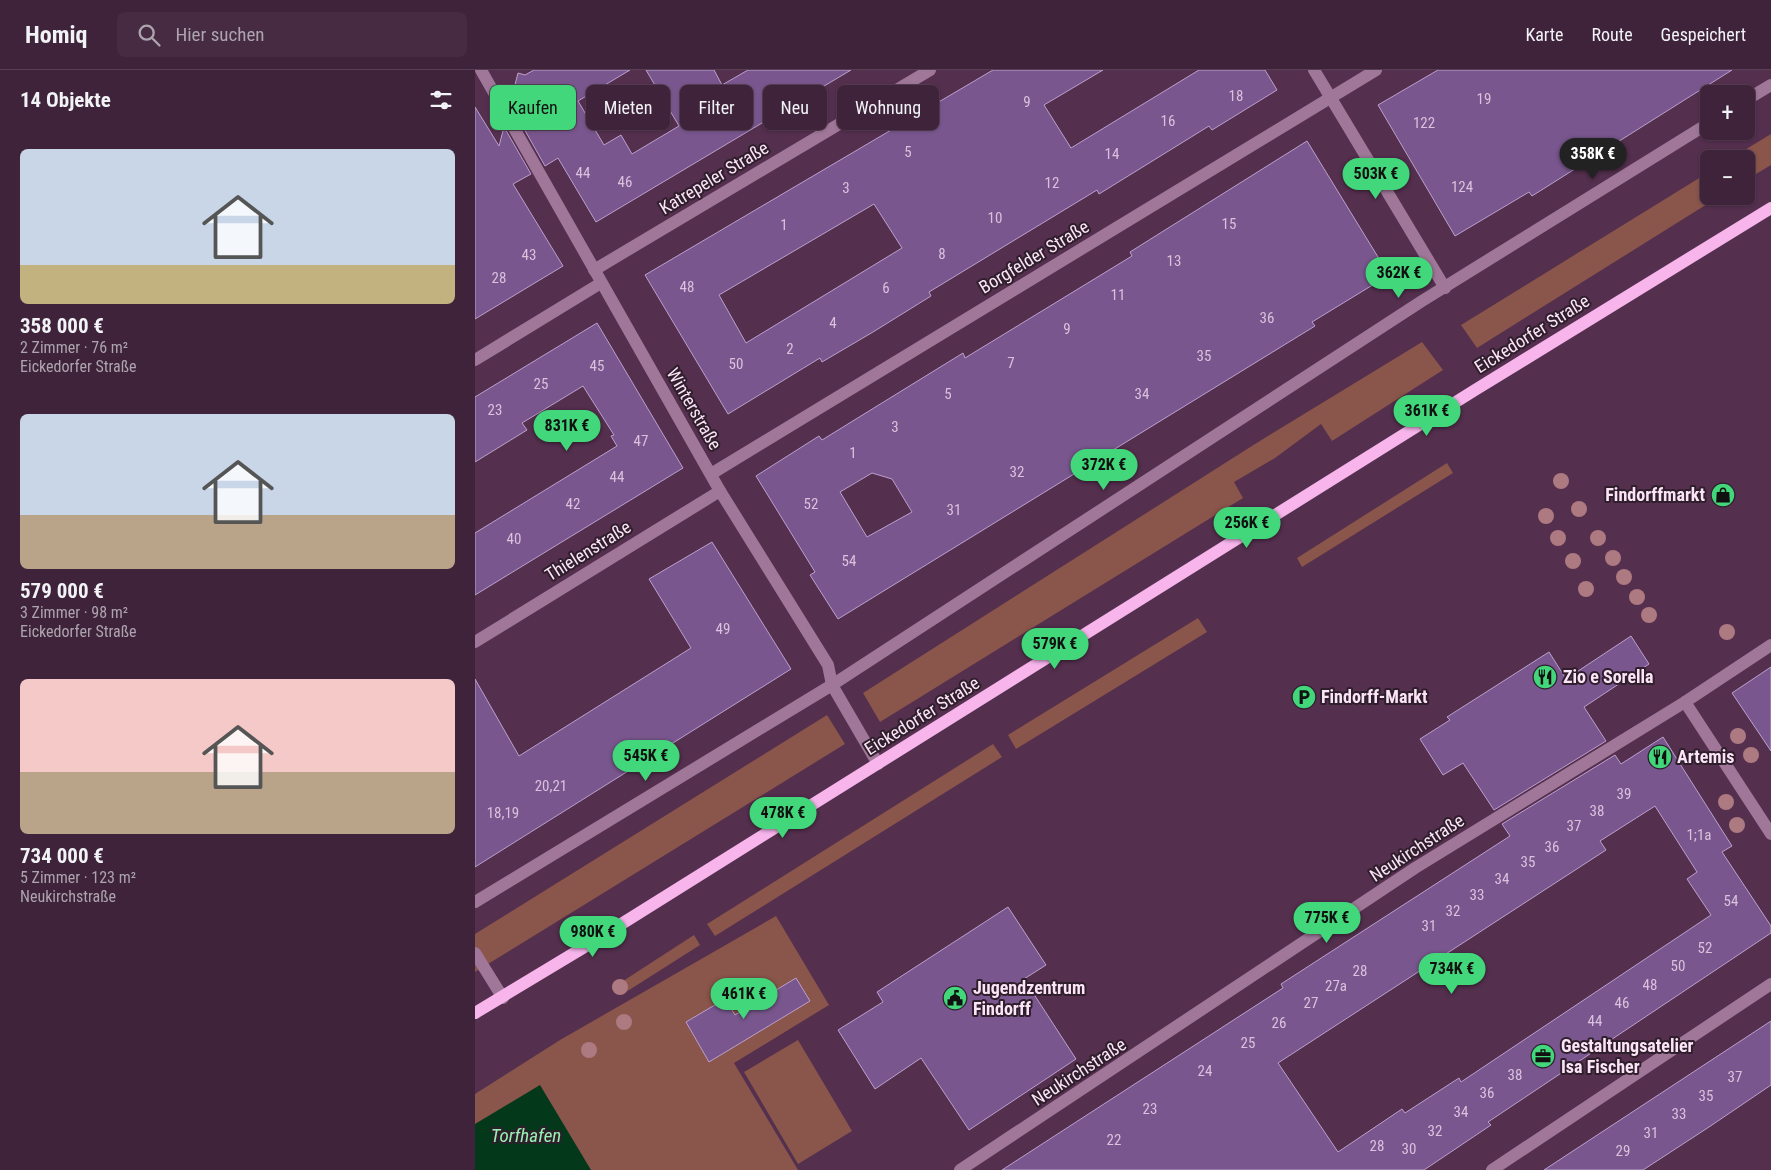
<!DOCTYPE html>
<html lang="de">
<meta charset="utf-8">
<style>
body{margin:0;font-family:"Roboto Condensed",sans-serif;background:#462b42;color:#f1f3f6;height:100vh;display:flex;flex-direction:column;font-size:19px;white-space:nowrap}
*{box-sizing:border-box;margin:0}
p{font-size:16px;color:#ada4af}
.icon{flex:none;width:28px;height:28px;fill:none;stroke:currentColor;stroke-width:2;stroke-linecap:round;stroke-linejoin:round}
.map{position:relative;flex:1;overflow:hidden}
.sheet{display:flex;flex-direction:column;background:#3f233a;width:475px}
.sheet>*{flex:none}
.banner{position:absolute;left:15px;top:15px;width:475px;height:45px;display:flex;gap:10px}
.fabs{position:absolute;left:1225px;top:15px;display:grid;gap:10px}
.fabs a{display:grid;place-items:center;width:55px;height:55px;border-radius:8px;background:#3f233a;box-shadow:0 1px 4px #0004,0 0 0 1px #584054;font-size:25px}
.price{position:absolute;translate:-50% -42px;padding:0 11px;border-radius:18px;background:#42d77b;color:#111;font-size:16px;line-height:32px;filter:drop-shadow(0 1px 2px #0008)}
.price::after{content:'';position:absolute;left:50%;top:30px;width:15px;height:11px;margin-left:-8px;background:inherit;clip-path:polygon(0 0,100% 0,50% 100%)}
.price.selected{background:#222;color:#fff}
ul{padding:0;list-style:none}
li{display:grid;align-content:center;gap:10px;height:265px;padding:0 20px}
li span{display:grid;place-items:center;height:155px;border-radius:8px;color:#555}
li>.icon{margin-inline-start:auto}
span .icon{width:90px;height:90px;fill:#fffc;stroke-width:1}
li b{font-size:21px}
h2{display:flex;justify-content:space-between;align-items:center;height:60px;padding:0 20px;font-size:21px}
.tag{padding:0 18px;border-radius:8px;background:#3f233a;box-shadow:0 1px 4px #0004,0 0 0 1px #584054;font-size:18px;line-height:45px}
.tag.selected{background:#42d77b;color:#111}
header{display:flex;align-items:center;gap:30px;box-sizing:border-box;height:70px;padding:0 25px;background:#3f233a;border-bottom:1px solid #584054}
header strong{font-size:24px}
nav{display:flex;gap:28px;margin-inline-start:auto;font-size:18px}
.search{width:350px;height:45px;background:#462b42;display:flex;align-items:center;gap:12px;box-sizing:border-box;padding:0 18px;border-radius:8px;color:#ada4af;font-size:19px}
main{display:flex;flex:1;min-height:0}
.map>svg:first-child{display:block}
.green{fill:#8a554a}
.water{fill:#04381a}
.building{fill:#79578e;stroke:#bca0ce;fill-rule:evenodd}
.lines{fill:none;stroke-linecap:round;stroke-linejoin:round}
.minor{stroke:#a07799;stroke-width:12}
.major{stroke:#f7b5ec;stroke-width:12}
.tree{fill:#ad7a81}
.labels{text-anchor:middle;stroke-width:4;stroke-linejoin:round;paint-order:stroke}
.number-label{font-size:15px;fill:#dbc1dd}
.street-label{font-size:18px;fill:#fce4f7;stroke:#2f1e2c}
.poi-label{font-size:18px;font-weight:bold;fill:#fce4f7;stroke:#2f1e2c;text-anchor:start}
.water-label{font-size:19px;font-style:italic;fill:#98f1b1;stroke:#2f1e2c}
</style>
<header>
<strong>Homiq</strong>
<div class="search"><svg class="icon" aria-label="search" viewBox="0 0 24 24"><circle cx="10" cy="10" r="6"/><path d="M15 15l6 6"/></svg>Hier suchen</div>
<nav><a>Karte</a><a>Route</a><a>Gespeichert</a></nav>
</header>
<main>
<section class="sheet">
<h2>14 Objekte<svg class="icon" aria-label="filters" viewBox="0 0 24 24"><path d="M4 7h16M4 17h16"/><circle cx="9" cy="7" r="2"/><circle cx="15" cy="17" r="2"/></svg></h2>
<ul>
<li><span style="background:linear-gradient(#c9d6e8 75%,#c2b280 0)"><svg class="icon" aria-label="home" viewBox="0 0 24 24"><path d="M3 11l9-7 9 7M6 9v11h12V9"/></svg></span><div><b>358 000 €</b><p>2 Zimmer · 76 m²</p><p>Eickedorfer Straße</p></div></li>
<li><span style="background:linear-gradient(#c9d6e8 65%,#b9a48a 0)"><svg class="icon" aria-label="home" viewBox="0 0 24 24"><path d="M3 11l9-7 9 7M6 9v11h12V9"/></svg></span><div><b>579 000 €</b><p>3 Zimmer · 98 m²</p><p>Eickedorfer Straße</p></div></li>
<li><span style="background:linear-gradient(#f6c9c9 60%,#b9a48a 0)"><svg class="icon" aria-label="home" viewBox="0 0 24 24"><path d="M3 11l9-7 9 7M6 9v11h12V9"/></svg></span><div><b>734 000 €</b><p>5 Zimmer · 123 m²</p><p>Neukirchstraße</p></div></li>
</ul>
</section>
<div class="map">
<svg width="1296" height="1100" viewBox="0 0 1296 1100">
<rect width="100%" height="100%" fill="#542f4e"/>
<g class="green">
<path d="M 1296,64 L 1296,95 L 1271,110 L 1271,89 L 1255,89 Z"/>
<path d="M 1234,102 L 1234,126 L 1245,126 L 1002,278 L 986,255 Z"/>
<path d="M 947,272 L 968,300 L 857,371 L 846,354 L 800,388 L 759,412 L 768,428 L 405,652 L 388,623 L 780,374 Z"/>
<path d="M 972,393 L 978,403 L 827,497 L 822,488 Z"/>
<path d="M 723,548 L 732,562 L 541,679 L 533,665 Z"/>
<path d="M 352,645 L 370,674 L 0,902 L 0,864 Z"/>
<path d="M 518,674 L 527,687 L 240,866 L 232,854 Z"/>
<path d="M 301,846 L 354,935 L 259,993 L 323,1100 L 0,1100 L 0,1024 L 85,970 Z"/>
<path d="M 219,865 L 225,875 L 151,922 L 145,913 Z"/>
<path d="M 323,970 L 377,1061 L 323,1094 L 269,1002 Z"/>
</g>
<path class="water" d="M 65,1015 L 116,1100 L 0,1100 L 0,1054 Z"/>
<g class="building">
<path d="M 59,0 L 155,0 L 103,31 L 129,75 L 146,65 L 157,84 L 204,56 L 171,0 L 239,0 L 247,15 L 273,0 L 376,0 L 121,152 L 83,88 L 70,96 L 35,34 L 43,3 L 50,5 Z"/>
<path d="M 518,0 L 628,0 L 569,35 L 596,78 L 724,0 L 790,0 L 802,20 L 737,60 L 734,56 L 624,124 L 622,120 L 454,222 L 456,226 L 398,262 L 347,292 L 345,288 L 253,344 L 170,205 ZM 399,134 L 427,178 L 271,273 L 244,225 Z"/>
<path d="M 963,0 L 1257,0 L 1057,126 L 1054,122 L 980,166 L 903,35 Z"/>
<path d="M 0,37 L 24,76 L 29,57 L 56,104 L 38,114 L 88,196 L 0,249 Z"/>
<path d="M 832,71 L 914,205 L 837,252 L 840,256 L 363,549 L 335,505 L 340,502 L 281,406 L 344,366 L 347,370 L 488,283 L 490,288 L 657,186 L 655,182 ZM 397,403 L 417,409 L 437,442 L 392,467 L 365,422 Z"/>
<path d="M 122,253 L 208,398 L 0,525 L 0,463 L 142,376 L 136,366 L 139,365 L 108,316 L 47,353 L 52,360 L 0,392 L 0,327 Z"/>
<path d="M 237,472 L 316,599 L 0,797 L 0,609 L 44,686 L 216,578 L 174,509 Z"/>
<path d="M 1156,566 L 1174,594 L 1109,637 L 1131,671 L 1019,740 L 988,693 L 968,705 L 945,669 L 975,650 L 972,647 L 1074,582 L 1091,609 Z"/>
<path d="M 1296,597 L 1296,681 L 1257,623 Z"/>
<path d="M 1188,667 L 1257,776 L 1247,782 L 1296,856 L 1296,863 L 1013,1052 L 1016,1055 L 949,1100 L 527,1100 L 808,918 L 806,914 L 1035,766 L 1027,754 L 1140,685 L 1146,694 ZM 1180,736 L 1222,802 L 1212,809 L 1236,845 L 986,1012 L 984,1008 L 930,1043 L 927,1039 L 863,1082 L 803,993 L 1131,780 L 1125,771 Z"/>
<path d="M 533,837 L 571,895 L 549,909 L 601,989 L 494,1060 L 446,988 L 400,1019 L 363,960 L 408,932 L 402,922 Z"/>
<path d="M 321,908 L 335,931 L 234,992 L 211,952 L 250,929 L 260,945 Z"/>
<path d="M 1296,951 L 1296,1015 L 1234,1057 L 1168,1100 L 1069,1100 Z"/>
</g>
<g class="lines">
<g class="minor">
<path d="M 6,0 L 245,421 L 353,595 L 357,615 L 403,694"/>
<path d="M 839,0 L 970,218"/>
<path d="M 1271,30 L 1296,15"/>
<path d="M 119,200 L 455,0"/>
<path d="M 0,290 L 126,213"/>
<path d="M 236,404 L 901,0"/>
<path d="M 0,572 L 245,421"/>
<path d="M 1210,632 L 1296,764"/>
<path d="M 0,832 L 357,615 L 947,231 L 1234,53"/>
<path d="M 0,883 L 28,928"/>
<path d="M 485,1100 L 940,798 L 1210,632 L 1296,575"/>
<path d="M 1017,1100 L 1296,914"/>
</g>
<path class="major" d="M 0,943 L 116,873 L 1000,320 L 1296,138"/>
</g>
<g class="tree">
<circle cx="1086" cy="411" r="8"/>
<circle cx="1104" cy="439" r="8"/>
<circle cx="1071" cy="446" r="8"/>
<circle cx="1083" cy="468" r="8"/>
<circle cx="1123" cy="468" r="8"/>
<circle cx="1138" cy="488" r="8"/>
<circle cx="1098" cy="491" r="8"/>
<circle cx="1149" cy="507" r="8"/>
<circle cx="1111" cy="519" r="8"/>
<circle cx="1162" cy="527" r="8"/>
<circle cx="1174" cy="545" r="8"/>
<circle cx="1252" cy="562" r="8"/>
<circle cx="1263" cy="666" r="8"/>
<circle cx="1276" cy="685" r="8"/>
<circle cx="1251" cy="732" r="8"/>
<circle cx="1262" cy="755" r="8"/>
<circle cx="145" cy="917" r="8"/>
<circle cx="149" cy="952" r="8"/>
<circle cx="114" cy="980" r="8"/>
</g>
<defs>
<g id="shop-disc" transform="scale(1.25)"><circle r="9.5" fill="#42d77b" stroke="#2f1e2c"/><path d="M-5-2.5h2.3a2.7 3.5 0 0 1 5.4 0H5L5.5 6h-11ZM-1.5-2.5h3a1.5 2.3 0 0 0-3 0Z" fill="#111"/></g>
<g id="restaurant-disc" transform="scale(1.25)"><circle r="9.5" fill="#42d77b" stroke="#2f1e2c"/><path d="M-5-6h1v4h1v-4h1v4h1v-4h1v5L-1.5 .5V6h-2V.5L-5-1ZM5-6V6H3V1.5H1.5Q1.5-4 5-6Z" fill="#111"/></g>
<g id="parking-disc" transform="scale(1.25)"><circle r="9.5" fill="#42d77b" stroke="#2f1e2c"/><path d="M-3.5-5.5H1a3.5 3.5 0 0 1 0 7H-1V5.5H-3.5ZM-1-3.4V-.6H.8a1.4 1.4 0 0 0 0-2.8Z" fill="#111"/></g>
<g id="civic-disc" transform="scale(1.25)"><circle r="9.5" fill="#42d77b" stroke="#2f1e2c"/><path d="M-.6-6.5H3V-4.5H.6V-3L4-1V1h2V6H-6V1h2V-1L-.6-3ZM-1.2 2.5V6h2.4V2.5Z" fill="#111"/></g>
<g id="office-disc" transform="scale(1.25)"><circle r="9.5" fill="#42d77b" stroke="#2f1e2c"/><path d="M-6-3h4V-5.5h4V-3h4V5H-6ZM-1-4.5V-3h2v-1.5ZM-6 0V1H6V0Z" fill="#111"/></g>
</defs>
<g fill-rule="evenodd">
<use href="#shop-disc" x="1248" y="425"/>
<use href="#restaurant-disc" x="1070" y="607"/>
<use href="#parking-disc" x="829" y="627"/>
<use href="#restaurant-disc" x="1185" y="687"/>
<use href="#civic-disc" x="480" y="928"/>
<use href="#office-disc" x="1068" y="986"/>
</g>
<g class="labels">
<g class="number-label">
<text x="761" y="31">18</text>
<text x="1009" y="34">19</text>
<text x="552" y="37">9</text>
<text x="693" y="56">16</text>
<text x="949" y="58">122</text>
<text x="433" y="87">5</text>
<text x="637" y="89">14</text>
<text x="108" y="108">44</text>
<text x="150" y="117">46</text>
<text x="577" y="118">12</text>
<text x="987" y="122">124</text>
<text x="371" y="123">3</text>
<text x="520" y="153">10</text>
<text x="754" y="159">15</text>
<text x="309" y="160">1</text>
<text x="467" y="189">8</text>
<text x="54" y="190">43</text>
<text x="699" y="196">13</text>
<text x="24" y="213">28</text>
<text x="212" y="222">48</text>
<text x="411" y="223">6</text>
<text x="643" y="230">11</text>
<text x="792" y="253">36</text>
<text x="358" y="258">4</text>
<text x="592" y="264">9</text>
<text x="315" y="284">2</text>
<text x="729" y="291">35</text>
<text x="536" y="298">7</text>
<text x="261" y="299">50</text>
<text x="122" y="301">45</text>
<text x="66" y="319">25</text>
<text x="473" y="329">5</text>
<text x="667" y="329">34</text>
<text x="20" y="345">23</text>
<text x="420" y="362">3</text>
<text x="166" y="376">47</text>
<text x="378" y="388">1</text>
<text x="542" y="407">32</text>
<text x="142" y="412">44</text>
<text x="98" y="439">42</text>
<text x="336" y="439">52</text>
<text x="479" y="445">31</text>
<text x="39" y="474">40</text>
<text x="374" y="496">54</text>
<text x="248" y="564">49</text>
<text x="76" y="721">20,21</text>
<text x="1149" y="729">39</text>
<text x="1122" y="746">38</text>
<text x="28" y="748">18,19</text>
<text x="1099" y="761">37</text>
<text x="1224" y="770">1;1a</text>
<text x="1077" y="782">36</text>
<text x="1053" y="797">35</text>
<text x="1027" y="814">34</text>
<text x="1002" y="830">33</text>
<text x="1256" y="836">54</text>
<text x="978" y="846">32</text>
<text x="954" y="861">31</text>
<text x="1230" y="883">52</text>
<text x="1203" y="901">50</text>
<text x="885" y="906">28</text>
<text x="1175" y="920">48</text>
<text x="861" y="921">27a</text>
<text x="836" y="938">27</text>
<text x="1147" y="938">46</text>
<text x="1120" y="956">44</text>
<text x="804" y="958">26</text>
<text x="773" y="978">25</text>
<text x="730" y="1006">24</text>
<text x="1040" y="1010">38</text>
<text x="1260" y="1012">37</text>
<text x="1012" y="1028">36</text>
<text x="1231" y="1031">35</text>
<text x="675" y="1044">23</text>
<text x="986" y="1047">34</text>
<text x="1204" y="1049">33</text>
<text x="960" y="1066">32</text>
<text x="1176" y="1068">31</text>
<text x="639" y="1075">22</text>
<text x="902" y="1081">28</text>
<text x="934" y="1084">30</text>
<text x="1148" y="1086">29</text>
</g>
<g class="street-label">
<text transform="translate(239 108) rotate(-31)" y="6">Katrepeler Straße</text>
<text transform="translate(559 187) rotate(-31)" y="6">Borgfelder Straße</text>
<text transform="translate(1057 264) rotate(-32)" y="6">Eickedorfer Straße</text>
<text transform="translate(219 339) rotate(60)" y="6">Winterstraße</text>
<text transform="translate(113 481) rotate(-32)" y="6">Thielenstraße</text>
<text transform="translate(447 646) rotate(-32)" y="6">Eickedorfer Straße</text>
<text transform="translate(942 778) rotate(-33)" y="6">Neukirchstraße</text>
<text transform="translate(604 1002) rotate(-33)" y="6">Neukirchstraße</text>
</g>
<g class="poi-label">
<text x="1230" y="431" text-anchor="end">Findorffmarkt</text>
<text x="1088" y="613">Zio e Sorella</text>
<text x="846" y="633">Findorff-Markt</text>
<text x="1202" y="693">Artemis</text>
<text x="498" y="924">Jugendzentrum<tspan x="498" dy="21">Findorff</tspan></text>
<text x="1086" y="982">Gestaltungsatelier<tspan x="1086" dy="21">Isa Fischer</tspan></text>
</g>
<g class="water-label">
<text x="51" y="1072">Torfhafen</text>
</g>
</g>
</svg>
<div class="fabs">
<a>+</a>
<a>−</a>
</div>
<b class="price selected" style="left:1118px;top:110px">358K €</b>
<b class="price" style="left:901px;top:130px">503K €</b>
<b class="price" style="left:924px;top:229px">362K €</b>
<b class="price" style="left:952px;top:367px">361K €</b>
<b class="price" style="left:92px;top:382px">831K €</b>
<b class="price" style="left:629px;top:421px">372K €</b>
<b class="price" style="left:772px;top:479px">256K €</b>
<b class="price" style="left:580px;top:600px">579K €</b>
<b class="price" style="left:171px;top:712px">545K €</b>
<b class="price" style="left:308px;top:769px">478K €</b>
<b class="price" style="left:852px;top:874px">775K €</b>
<b class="price" style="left:118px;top:888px">980K €</b>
<b class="price" style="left:977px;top:925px">734K €</b>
<b class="price" style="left:269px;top:950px">461K €</b>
<div class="banner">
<a class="tag selected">Kaufen</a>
<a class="tag">Mieten</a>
<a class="tag">Filter</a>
<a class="tag">Neu</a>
<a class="tag">Wohnung</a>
</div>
</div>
</main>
